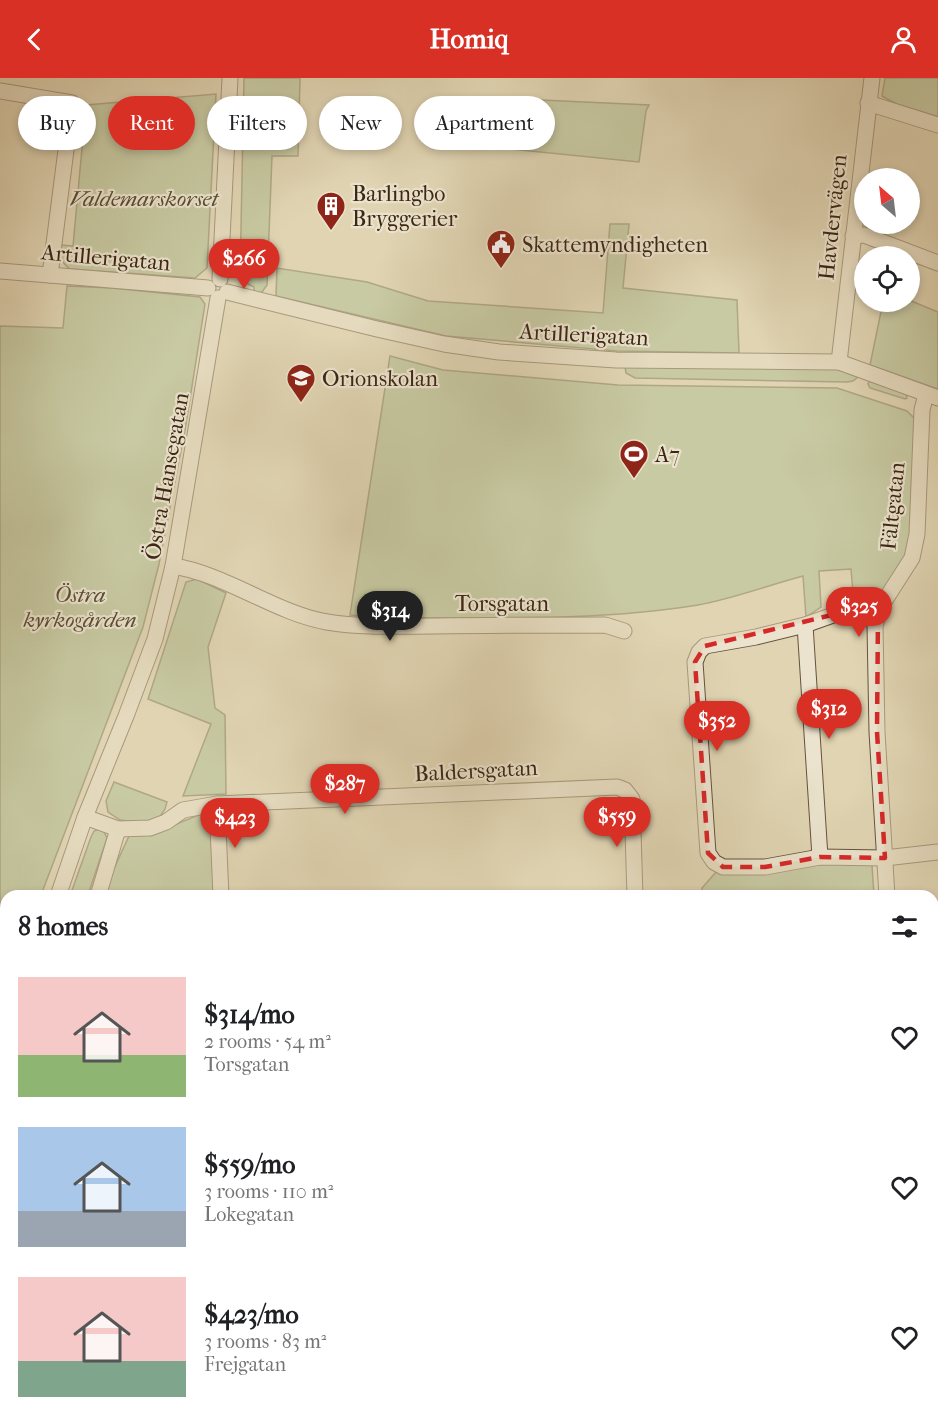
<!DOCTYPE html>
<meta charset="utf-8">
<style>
body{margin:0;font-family:"IM FELL French Canon",serif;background:#f2f2f2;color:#202124;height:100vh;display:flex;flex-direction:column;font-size:22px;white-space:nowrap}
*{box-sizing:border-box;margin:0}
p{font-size:20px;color:#757577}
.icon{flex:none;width:33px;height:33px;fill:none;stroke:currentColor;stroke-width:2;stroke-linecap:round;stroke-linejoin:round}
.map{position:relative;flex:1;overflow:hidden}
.drawer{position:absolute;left:0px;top:812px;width:939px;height:536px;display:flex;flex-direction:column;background:#fff;border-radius:18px 18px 0 0;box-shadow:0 3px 9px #0003}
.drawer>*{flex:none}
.guide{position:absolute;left:18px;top:18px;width:600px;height:54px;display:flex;gap:12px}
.needle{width:39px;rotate:332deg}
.buttons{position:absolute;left:854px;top:90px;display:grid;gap:12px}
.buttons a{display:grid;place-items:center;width:66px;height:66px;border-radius:50%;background:#fff;box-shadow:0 3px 9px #0003;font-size:30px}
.price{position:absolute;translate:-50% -51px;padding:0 14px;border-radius:21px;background:#d93025;color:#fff;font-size:20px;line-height:39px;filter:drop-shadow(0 2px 3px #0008)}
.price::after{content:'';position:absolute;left:50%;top:36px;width:18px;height:14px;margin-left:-9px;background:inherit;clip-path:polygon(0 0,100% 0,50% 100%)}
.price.current{background:#222;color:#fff}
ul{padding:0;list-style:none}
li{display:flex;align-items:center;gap:18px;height:150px;padding:0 18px}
li span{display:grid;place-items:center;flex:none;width:168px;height:120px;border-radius:0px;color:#555}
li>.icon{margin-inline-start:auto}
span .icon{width:72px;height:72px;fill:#fffc;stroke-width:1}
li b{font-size:26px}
h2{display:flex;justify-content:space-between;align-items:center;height:72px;padding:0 18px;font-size:26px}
.pill{padding:0 21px;border-radius:27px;background:#fff;box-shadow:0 3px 9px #0003;font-size:21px;line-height:54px}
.pill.current{background:#d93025;color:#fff}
header{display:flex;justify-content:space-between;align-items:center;height:78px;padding:0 18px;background:#d93025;color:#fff;font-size:27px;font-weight:800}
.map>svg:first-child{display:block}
.green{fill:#acbe91;stroke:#747252;stroke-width:1.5}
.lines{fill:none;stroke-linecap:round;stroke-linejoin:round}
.street-casing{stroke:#65523c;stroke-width:17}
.street{stroke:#ebe3cd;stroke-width:15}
.marked{fill:none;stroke:#d62828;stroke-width:4.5;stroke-dasharray:12 8;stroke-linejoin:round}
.labels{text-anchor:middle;stroke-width:4.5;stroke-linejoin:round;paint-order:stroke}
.poi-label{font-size:22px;fill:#3c2614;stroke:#ebe3cd;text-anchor:start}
.park-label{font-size:22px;font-style:italic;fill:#584c33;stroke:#ebe3cd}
.street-label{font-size:22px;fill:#3c2614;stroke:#ebe3cd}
</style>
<header><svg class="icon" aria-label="back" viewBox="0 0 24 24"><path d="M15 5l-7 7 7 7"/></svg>Homiq<svg class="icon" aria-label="person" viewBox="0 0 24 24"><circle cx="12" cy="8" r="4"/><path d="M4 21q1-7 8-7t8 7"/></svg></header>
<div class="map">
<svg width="938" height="1346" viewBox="0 0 938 1346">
<rect width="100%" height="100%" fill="#e0d4b2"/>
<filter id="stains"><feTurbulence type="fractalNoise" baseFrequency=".00333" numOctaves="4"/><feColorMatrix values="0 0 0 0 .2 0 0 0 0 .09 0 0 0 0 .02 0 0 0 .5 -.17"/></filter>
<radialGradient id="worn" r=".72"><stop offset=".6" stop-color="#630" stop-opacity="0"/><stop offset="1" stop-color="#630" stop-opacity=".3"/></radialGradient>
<g class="green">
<path d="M 244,0 L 300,0 L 298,78 L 272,78 L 267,207 L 262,214 L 254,215 L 254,209 L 240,202 Z"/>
<path d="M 885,0 L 938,0 L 938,41 L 900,28 L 882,18 Z"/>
<path d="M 216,16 L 207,190 L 195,200 L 70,191 C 61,184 59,179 61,167 L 73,168 L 86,27 Z"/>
<path d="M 473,19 L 649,27 L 646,33 L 639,84 L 471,67 Z"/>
<path d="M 610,146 L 629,146 L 623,210 L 737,222 L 739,275 L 617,273 L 446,258 L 276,218 L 277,190 L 367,204 L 428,223 L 603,235 Z"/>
<path d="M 67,208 L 112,210 L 200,219 L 205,226 L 185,352 L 159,486 L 143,549 L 41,817 L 6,818 L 6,831 L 0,828 L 0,248 L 63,250 Z"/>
<path d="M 909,222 L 938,234 L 938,311 L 870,287 L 883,224 Z"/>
<path d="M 390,278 L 443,292 L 618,307 L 837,310 L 907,333 L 915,341 L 910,457 L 905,482 L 873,532 L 854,527 L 851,491 L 819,493 L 821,529 L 806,539 L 803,498 C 769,507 732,521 698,527 C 594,544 487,539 383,540 L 350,537 Z"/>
<path d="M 625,289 L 837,291 L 858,299 L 853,303 L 847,304 L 635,300 L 626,295 Z"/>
<path d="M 869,303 L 906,315 L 907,320 L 905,321 L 870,310 L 868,306 Z"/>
<path d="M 197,501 L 226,515 L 208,569 L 215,630 L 225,637 L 226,716 L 183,718 L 211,646 L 148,621 L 186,504 Z"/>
<path d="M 114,704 L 167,724 L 165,731 L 159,740 L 146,745 L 120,742 L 108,734 L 106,723 Z"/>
<path d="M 201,736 L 206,737 L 213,743 L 216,817 L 106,818 L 106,808 L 129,758 L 150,757 Z"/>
<path d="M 99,751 L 104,754 L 107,760 L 88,817 L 70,818 L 91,759 L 94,753 Z"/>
<path d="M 821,783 L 869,783 L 872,788 L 874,817 L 702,818 L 702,810 L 717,793 Z"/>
<path d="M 6,979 L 6,1033 C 0,1019 0,995 6,979 Z"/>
<path d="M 0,1119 L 6,1119 L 6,1235 L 0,1237 Z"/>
<path d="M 230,1341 L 298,1341 L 299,1346 L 231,1346 Z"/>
<path d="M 591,1341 L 708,1341 L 710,1346 L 593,1346 Z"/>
</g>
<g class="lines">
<g class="street-casing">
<g id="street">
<path d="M 0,13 L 72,25 L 50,197"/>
<path d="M 868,25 L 938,47"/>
<path d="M 853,158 L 864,157 L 938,185"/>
<path d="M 0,193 L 208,210"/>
<path d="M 220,201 L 230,0"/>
<path d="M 227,214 L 377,251 L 444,266 L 499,274 L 616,282 L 839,284 L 938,320"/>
<path d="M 839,284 L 872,0"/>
<path d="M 173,488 C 226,496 275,535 327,544 C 363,550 400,548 436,548 C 492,547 549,547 605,547 L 624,553"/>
<path d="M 878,536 L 836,536 L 805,547 L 756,559 L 705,568 L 699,574 L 695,584 L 708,775 L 714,784 L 723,789 L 765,789 L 820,779 L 885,780 L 938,774"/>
<path d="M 805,547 L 820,779"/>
<path d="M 217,726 L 221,818"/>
<path d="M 85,739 L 118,751 L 150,750 L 166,744 L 183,732 L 217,726 L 617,709 L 625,712 L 632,721 L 635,818"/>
<path d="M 58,818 L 85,739 L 126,638 L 155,561 L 173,488 L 218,220"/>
<path d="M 98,818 L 118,751"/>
<path d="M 887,818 L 877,654 L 875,548 L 880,530 L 912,480 L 917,456 L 922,332 L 926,316"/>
<path d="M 0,856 L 6,859"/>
<path d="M 0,963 L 6,948"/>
<path d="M 933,1017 L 938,1016"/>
<path d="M 0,1049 L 6,1051"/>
<path d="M 933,1208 L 938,1206"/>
<path d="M 0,1288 L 6,1288"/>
<path d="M 311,1341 L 312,1346"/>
<path d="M 806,1341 L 808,1346"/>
<path d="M 509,1346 L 524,1341"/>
</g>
</g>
<use href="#street" class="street"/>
</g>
<path d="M0 0H938V1346H0ZM 836,536 L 878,536 L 877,654 L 885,780 L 820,779 L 765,789 L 723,789 L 708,775 L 695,584 L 705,568 Z" fill="#e0d4b2" fill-opacity=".55" fill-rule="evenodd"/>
<path class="marked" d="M 836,536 L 878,536 L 877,654 L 885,780 L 820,779 L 765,789 L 723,789 L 708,775 L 695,584 L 705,568 Z"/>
<defs>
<g id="building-pin" transform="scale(1.5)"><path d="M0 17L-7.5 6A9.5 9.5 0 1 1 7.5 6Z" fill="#8f2418" stroke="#ebe3cd"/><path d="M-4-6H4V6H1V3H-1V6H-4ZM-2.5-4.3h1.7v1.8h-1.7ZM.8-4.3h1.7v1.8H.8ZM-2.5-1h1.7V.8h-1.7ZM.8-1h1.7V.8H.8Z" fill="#fff"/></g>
<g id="civic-pin" transform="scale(1.5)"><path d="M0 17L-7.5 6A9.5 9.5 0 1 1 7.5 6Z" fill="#8f2418" stroke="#ebe3cd"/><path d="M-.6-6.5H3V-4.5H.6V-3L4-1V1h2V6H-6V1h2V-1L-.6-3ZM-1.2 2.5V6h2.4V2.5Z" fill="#fff"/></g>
<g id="school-pin" transform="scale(1.5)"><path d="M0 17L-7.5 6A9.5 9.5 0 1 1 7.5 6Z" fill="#8f2418" stroke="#ebe3cd"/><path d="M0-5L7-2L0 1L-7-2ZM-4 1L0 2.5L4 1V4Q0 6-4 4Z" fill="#fff"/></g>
<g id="stadium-pin" transform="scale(1.5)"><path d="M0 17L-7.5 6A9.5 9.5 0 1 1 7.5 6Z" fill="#8f2418" stroke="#ebe3cd"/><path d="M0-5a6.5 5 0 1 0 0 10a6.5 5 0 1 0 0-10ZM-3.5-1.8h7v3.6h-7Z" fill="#fff"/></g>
</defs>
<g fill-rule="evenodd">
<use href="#building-pin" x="331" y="128"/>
<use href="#civic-pin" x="501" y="166"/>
<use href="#school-pin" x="301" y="300"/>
<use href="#stadium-pin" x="634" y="376"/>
</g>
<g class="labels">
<g class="poi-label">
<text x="352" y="123">Barlingbo<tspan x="352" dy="25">Bryggerier</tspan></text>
<text x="522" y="174">Skattemyndigheten</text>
<text x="322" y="308">Orionskolan</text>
<text x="655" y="384">A7</text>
</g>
<g class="park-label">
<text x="144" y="128">Valdemarskorset</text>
<text x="80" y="524">Östra<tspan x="80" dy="25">kyrkogården</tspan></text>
</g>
<g class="street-label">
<text transform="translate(832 139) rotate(-84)" y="8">Havdervägen</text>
<text transform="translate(106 179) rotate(5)" y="8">Artillerigatan</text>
<text transform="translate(584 256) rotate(3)" y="8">Artillerigatan</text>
<text transform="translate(166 398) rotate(-80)" y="8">Östra Hansegatan</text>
<text transform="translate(892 428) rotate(-84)" y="8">Fältgatan</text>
<text x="502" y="533">Torsgatan</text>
<text transform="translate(476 692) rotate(-3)" y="8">Baldersgatan</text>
</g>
</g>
<rect width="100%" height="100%" filter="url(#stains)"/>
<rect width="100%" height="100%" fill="url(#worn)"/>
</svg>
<div class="buttons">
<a><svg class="needle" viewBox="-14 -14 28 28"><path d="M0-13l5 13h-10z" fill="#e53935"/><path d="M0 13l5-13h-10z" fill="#757577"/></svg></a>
<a><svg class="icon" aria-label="locate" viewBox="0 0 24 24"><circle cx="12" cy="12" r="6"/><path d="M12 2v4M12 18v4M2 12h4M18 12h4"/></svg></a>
</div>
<b class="price" style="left:244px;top:212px">$266</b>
<b class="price" style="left:859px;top:560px">$325</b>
<b class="price current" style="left:390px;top:564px">$314</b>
<b class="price" style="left:829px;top:662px">$312</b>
<b class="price" style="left:717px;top:674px">$352</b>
<b class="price" style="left:345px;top:737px">$287</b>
<b class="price" style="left:617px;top:770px">$559</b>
<b class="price" style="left:235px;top:771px">$423</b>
<div class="guide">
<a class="pill">Buy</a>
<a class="pill current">Rent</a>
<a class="pill">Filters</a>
<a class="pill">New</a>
<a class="pill">Apartment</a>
</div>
<section class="drawer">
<h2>8 homes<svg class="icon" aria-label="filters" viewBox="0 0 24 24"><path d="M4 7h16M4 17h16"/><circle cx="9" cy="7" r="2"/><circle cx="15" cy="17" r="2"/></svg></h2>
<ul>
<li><span style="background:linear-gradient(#f6c9c9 65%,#8fb573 0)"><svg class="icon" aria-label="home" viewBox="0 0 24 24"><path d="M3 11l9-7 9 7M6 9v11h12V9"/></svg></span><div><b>$314/mo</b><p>2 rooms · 54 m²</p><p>Torsgatan</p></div><svg class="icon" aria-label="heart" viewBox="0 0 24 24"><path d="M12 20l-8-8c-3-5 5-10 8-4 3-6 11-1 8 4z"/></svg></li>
<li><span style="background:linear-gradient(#a9c7e8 70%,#9aa5b1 0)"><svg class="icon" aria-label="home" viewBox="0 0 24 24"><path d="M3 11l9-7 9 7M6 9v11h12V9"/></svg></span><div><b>$559/mo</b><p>3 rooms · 110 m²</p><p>Lokegatan</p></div><svg class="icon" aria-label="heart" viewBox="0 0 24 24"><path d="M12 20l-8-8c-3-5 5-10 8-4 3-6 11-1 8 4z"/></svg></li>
<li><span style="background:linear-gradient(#f6c9c9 70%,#7fa58c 0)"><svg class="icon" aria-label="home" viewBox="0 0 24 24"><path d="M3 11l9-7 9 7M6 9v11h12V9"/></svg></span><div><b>$423/mo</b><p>3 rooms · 83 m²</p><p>Frejgatan</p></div><svg class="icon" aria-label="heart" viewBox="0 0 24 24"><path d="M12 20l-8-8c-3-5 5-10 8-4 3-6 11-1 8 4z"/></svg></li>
</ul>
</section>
</div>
